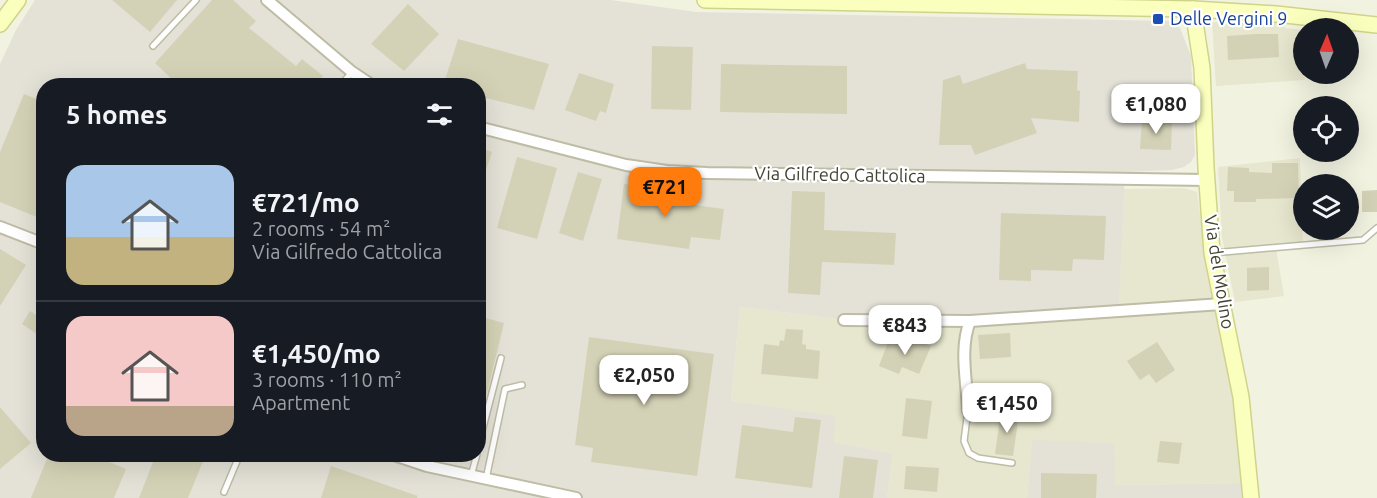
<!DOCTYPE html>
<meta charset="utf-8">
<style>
body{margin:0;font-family:Ubuntu,sans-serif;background:#242831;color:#f1f3f6;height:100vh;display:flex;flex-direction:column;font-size:22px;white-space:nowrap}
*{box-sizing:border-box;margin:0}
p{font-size:20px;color:#9ea1a6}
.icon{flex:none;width:33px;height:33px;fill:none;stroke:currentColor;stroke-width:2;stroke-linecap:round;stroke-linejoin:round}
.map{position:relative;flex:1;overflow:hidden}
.sheet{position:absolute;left:36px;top:78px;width:450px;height:384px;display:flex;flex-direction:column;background:#171b24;border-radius:24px;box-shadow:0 6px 24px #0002}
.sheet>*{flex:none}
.needle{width:39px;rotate:2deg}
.buttons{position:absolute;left:1293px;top:18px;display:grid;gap:12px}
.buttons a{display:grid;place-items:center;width:66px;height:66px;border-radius:50%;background:#171b24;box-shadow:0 6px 24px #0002;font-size:30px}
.price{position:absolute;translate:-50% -51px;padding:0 14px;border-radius:12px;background:#fff;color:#222;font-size:20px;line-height:39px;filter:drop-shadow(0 2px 3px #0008)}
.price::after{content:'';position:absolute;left:50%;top:36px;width:18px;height:14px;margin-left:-9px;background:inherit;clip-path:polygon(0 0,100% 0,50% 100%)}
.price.on{background:#ff7b0b;color:#111}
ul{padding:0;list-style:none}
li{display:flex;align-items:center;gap:18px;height:150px;padding:0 30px}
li+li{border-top:2px solid #363941}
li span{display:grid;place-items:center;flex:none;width:168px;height:120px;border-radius:18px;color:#555}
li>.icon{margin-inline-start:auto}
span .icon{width:72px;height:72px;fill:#fffc;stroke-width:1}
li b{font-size:26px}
h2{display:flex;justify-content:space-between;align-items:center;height:72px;padding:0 30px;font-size:26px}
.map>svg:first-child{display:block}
.residential{fill:#e7e6ce}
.industrial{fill:#e4e2d7;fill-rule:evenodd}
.building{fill:#d4d2b6}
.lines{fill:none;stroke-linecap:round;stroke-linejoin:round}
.lane-casing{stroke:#bebca4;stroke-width:8}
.street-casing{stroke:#bebca4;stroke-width:14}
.secondary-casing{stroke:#d0d38a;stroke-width:18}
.lane{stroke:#fff;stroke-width:5}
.street{stroke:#fff;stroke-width:10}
.secondary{stroke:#fbffbe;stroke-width:15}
.transit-dot{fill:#1a4fb4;stroke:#fff;stroke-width:2}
.labels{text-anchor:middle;stroke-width:4.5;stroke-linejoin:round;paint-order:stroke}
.transit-label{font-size:18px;fill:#164399;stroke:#fff;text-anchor:start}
.street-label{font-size:18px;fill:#444232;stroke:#fff}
</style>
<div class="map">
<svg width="1377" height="498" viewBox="0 0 1377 498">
<rect width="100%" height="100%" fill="#f2f2e1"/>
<g class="residential">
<path d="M 1212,22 L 1285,23 L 1285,28 L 1303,30 L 1305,80 L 1216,86 Z"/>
<path d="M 1300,158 L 1303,245 L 1276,248 L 1284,296 L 1235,302 L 1222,237 L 1218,167 Z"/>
<path d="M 1184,188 L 1197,192 L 1205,252 L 1229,366 L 1243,483 L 1115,485 L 1032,441 L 1027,498 L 887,498 L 893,453 L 834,442 L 731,401 L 740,307 L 844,320 L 1119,311 L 1124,189 Z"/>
</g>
<g class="industrial">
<path d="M 35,0 L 611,0 L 696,12 L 1169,21 L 1180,28 L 1191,56 L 1195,155 L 1191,162 L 1184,167 L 1172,170 L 1125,172 L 1119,311 L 844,320 L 740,307 L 731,401 L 835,416 L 834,442 L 893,453 L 887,498 L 0,498 L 0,64 L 16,30 ZM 44,86 L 478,86 L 478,454 L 44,454 Z"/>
<path d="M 1032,440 L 1114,443 L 1115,485 L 1243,483 L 1244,498 L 1027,498 Z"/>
</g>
<g class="building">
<path d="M 112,0 L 177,0 L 150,32 Z"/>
<path d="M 212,0 L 233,0 L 256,21 L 249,28 L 296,66 L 302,59 L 323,76 L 315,86 L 179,86 L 155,63 Z"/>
<path d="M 408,4 L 439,34 L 404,71 L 371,44 Z"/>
<path d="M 1256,34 L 1278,34 L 1279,57 L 1228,60 L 1227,36 Z"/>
<path d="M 458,39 L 549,64 L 534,110 L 478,96 L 478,86 L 443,86 Z"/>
<path d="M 652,46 L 693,47 L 691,110 L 651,109 Z"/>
<path d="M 1025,63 L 1027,69 L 1078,71 L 1077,90 L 1080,91 L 1079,122 L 1031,118 L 1037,133 L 975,155 L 971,145 L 939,145 L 943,80 L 960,75 L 963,84 Z"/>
<path d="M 721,64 L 847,66 L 847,114 L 720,112 Z"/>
<path d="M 579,73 L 614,84 L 606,113 L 600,111 L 596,121 L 565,110 Z"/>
<path d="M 24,94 L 44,102 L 44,220 L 0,202 L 0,152 Z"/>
<path d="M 1142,120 L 1172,122 L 1171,150 L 1140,149 Z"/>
<path d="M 478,147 L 492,152 L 481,185 L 478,185 Z"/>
<path d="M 517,157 L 557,168 L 537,239 L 497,228 Z"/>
<path d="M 1272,163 L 1298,163 L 1299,198 L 1256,199 L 1256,202 L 1234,202 L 1234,191 L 1227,191 L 1228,167 L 1249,168 L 1249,172 L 1272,173 Z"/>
<path d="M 578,172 L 602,179 L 583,241 L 559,233 Z"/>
<path d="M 624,184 L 681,191 L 679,203 L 724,209 L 720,240 L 691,237 L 689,249 L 617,239 Z"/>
<path d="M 1377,190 L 1377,212 L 1362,212 L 1362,191 Z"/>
<path d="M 792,191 L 825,192 L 824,230 L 896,233 L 894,265 L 822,262 L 820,295 L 788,293 Z"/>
<path d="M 1001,213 L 1106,216 L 1104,260 L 1073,259 L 1072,271 L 1031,270 L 1031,281 L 999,280 Z"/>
<path d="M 0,249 L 26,265 L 0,306 Z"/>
<path d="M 1269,267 L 1269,290 L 1247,291 L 1247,268 Z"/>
<path d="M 30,311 L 44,320 L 44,339 L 22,324 Z"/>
<path d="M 478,316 L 504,323 L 483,409 L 478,408 Z"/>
<path d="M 786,329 L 803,330 L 802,344 L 806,345 L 806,349 L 820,351 L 818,379 L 761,374 L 764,344 L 779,346 L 780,340 L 784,341 Z"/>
<path d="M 1010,333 L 1011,357 L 980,359 L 978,335 Z"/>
<path d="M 589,337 L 714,354 L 697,476 L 591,462 L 593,448 L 575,445 Z"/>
<path d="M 890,337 L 909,345 L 912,339 L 931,346 L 919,374 L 902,367 L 899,374 L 879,366 Z"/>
<path d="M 1157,342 L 1175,370 L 1156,383 L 1149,374 L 1140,380 L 1127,361 Z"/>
<path d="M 906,398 L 932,401 L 927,439 L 902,436 Z"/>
<path d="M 0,407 L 31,443 L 0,469 Z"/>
<path d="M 1001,412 L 1019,414 L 1013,456 L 995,454 Z"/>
<path d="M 795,417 L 821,420 L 812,488 L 735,478 L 742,425 L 793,432 Z"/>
<path d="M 1160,441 L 1182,443 L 1179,464 L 1157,462 Z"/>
<path d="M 49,454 L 90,454 L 126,469 L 114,498 L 31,498 Z"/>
<path d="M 156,454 L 206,454 L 188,498 L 139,498 Z"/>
<path d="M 844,456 L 878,460 L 873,498 L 839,498 Z"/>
<path d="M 331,466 L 418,496 L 417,498 L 321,498 Z"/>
<path d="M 906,466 L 939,468 L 937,492 L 904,489 Z"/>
<path d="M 1041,473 L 1097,474 L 1096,498 L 1041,498 Z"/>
</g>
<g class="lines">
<g class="lane-casing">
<g id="lane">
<path d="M 153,46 L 196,0"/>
<path d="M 340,86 L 352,72"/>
<path d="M 1212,253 L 1363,240 L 1377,228"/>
<path d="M 968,410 L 964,441 L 969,453 L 978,458 L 1012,463"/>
<path d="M 478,447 L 501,358"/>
<path d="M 471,476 L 477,454"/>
<path d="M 486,479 L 505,389 L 522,385"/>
<path d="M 224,492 L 240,454"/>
</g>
</g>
<g class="street-casing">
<g id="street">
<path d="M 267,0 L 352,72 L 373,86"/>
<path d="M 478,127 L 626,165 L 667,171 L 707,173 L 1207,180"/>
<path d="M 0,227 L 44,244"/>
<path d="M 844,320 L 970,321 L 1222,304"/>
<path d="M 968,410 C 967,381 959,349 970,321"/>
<path d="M 391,454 L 427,466 L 576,498"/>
</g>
</g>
<g class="secondary-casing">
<g id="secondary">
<path d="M 705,0 L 1193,9 L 1276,14 L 1377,25"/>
<path d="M 1193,9 L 1202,68 L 1206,168 L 1212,253 L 1241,397 L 1251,498"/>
<path d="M 0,24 L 18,0"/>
</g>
</g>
<use href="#lane" class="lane"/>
<use href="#street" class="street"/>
<use href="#secondary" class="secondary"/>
</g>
<rect class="transit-dot" x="1152" y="13" width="12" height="12" rx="3"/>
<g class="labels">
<g class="transit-label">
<text x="1170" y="25">Delle Vergini 9</text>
</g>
<g class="street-label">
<text transform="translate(840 175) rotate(1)" y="6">Via Gilfredo Cattolica</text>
<text transform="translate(1219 272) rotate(81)" y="6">Via del Molino</text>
</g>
</g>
</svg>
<div class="buttons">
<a><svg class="needle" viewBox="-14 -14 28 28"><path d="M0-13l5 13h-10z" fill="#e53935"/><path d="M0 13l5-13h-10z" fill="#9ea1a6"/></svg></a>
<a><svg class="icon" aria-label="locate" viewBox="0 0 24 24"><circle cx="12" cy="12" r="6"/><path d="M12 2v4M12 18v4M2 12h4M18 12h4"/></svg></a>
<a><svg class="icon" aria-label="layers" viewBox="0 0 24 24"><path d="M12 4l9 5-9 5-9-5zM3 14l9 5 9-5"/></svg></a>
</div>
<b class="price" style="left:1156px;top:135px">€1,080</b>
<b class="price on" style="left:665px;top:218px">€721</b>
<b class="price" style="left:905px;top:356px">€843</b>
<b class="price" style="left:644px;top:406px">€2,050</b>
<b class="price" style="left:1007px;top:434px">€1,450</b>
<section class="sheet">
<h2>5 homes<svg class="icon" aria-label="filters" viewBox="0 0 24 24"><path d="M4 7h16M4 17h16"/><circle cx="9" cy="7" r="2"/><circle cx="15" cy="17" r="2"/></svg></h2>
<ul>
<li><span style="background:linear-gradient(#a9c7e8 60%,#c2b280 0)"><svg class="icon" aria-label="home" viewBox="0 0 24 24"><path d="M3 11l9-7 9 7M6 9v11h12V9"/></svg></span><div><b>€721/mo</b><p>2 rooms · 54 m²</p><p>Via Gilfredo Cattolica</p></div></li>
<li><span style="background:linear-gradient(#f6c9c9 75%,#b9a48a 0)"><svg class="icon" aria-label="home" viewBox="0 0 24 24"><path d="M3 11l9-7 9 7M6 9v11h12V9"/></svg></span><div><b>€1,450/mo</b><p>3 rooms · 110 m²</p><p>Apartment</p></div></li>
</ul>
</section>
</div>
